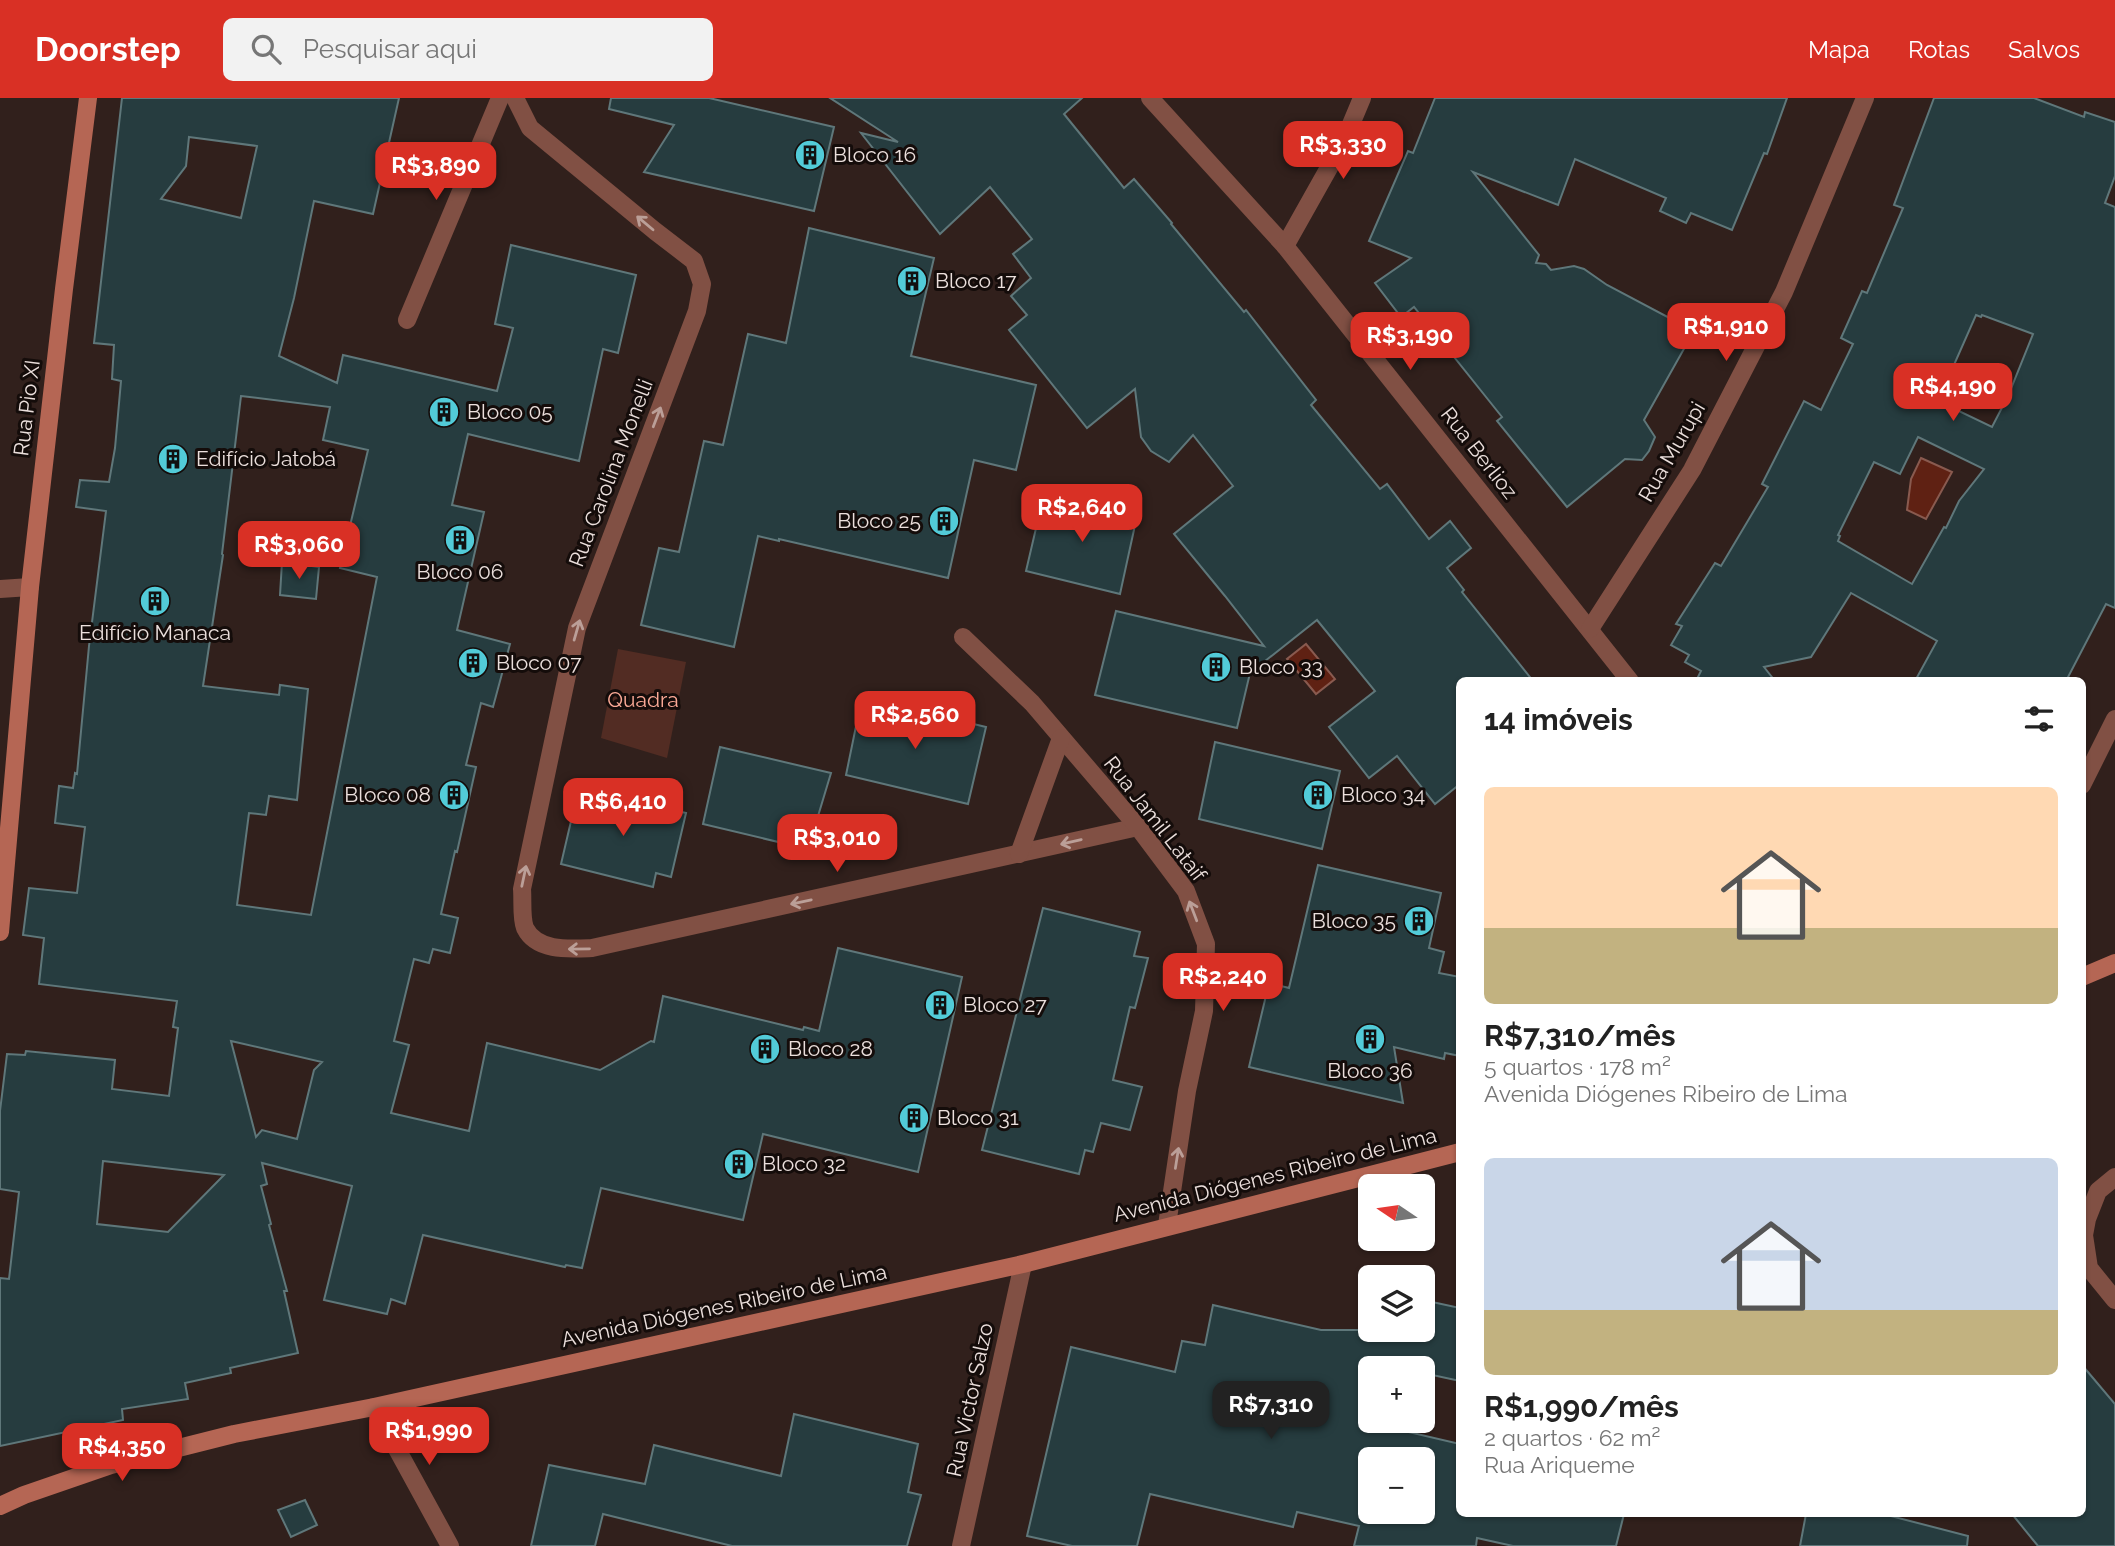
<!DOCTYPE html>
<html lang="pt">
<meta charset="utf-8">
<style>
body{margin:0;font-family:Raleway,sans-serif;background:#f2f2f2;color:#222;height:100vh;display:flex;flex-direction:column;font-size:26px;white-space:nowrap}
*{box-sizing:border-box;margin:0}
p{font-size:23px;color:#767676}
.icon{flex:none;width:38px;height:38px;fill:none;stroke:currentColor;stroke-width:2;stroke-linecap:round;stroke-linejoin:round}
.map{position:relative;flex:1;overflow:hidden}
.drawer{position:absolute;left:1456px;top:579px;width:630px;height:840px;display:flex;flex-direction:column;background:#fff;border-radius:10px;box-shadow:0 2px 5px #0004}
.drawer>*{flex:none}
.needle{width:46px;rotate:283deg}
.tools{position:absolute;left:1358px;top:1076px;display:grid;gap:14px}
.tools a{display:grid;place-items:center;width:77px;height:77px;border-radius:10px;background:#fff;box-shadow:0 2px 5px #0004;font-size:35px}
.price{position:absolute;translate:-50% -60px;padding:0 16px;border-radius:14px;background:#d93025;color:#fff;font-size:23px;line-height:46px;filter:drop-shadow(0 2px 4px #0008)}
.price::after{content:'';position:absolute;left:50%;top:42px;width:21px;height:16px;margin-left:-10px;background:inherit;clip-path:polygon(0 0,100% 0,50% 100%)}
.price.active{background:#222;color:#fff}
ul{padding:0;list-style:none}
li{display:grid;align-content:center;gap:14px;height:371px;padding:0 28px}
li span{display:grid;place-items:center;height:217px;border-radius:10px;color:#555}
li>.icon{margin-inline-start:auto}
span .icon{width:126px;height:126px;fill:#fffc;stroke-width:1}
li b{font-size:30px}
h2{display:flex;justify-content:space-between;align-items:center;height:84px;padding:0 28px;font-size:30px}
header{display:flex;align-items:center;gap:42px;box-sizing:border-box;height:98px;padding:0 35px;background:#d93025;color:#fff}
header strong{font-size:33px}
nav{display:flex;gap:38px;margin-inline-start:auto;font-size:24px}
.search{width:490px;height:63px;background:#f2f2f2;display:flex;align-items:center;gap:18px;box-sizing:border-box;padding:0 24px;border-radius:10px;color:#767676;font-size:26px}
.map>svg:first-child{display:block}
.green{fill:#522c23}
.water{fill:#5f2113;stroke:#895a4f;stroke-width:2}
.building{fill:#263c3f;stroke:#5f777a;stroke-width:2;fill-rule:evenodd}
.lines{fill:none;stroke-linecap:round;stroke-linejoin:round}
.street{stroke:#815044;stroke-width:18}
.secondary{stroke:#b56654;stroke-width:18}
.oneway{stroke:#bb9f98}
.labels{text-anchor:middle;stroke-width:6;stroke-linejoin:round;paint-order:stroke}
.poi-label{font-size:21px;fill:#ebdfdc;stroke:#140c0a;text-anchor:start}
.street-label{font-size:21px;fill:#ebdfdc;stroke:#140c0a}
.park-label{font-size:21px;fill:#faa996;stroke:#140c0a}
</style>
<header>
<strong>Doorstep</strong>
<div class="search"><svg class="icon" aria-label="search" viewBox="0 0 24 24"><circle cx="10" cy="10" r="6"/><path d="M15 15l6 6"/></svg>Pesquisar aqui</div>
<nav><a>Mapa</a><a>Rotas</a><a>Salvos</a></nav>
</header>
<div class="map">
<svg width="2115" height="1448" viewBox="0 0 2115 1448">
<rect width="100%" height="100%" fill="#31201c"/>
<path class="green" d="M 618,551 L 686,564 L 667,660 L 601,640 Z"/>
<g class="water">
<path d="M 1921,360 L 1952,374 L 1926,421 L 1907,412 L 1911,381 Z"/>
<path d="M 1306,546 L 1335,581 L 1316,596 L 1287,561 Z"/>
</g>
<g class="building">
<path d="M 122,0 L 399,0 L 373,116 L 314,103 L 294,200 L 279,258 L 337,285 L 343,257 L 497,293 L 513,230 L 495,226 L 511,147 L 636,177 L 618,255 L 603,251 L 579,363 L 468,336 L 452,407 L 484,414 L 457,532 L 510,546 L 493,609 L 481,605 L 466,667 L 476,669 L 457,754 L 455,753 L 441,816 L 458,820 L 450,855 L 433,851 L 429,865 L 414,861 L 394,943 L 409,947 L 391,1015 L 469,1033 L 487,945 L 600,972 L 651,943 L 654,944 L 663,898 L 803,932 L 804,929 L 819,933 L 838,850 L 962,879 L 918,1074 L 763,1036 L 743,1122 L 601,1090 L 582,1170 L 566,1167 L 565,1169 L 423,1137 L 405,1206 L 391,1201 L 387,1216 L 324,1202 L 352,1088 L 262,1065 L 267,1086 L 261,1088 L 271,1126 L 269,1127 L 287,1193 L 284,1193 L 298,1255 L 230,1270 L 231,1275 L 185,1285 L 188,1301 L 122,1311 L 123,1322 L 0,1348 L 0,1180 L 9,1181 L 19,1094 L 0,1091 L 0,1013 L 7,956 L 25,957 L 26,953 L 115,962 L 112,991 L 169,998 L 178,930 L 173,929 L 177,903 L 39,886 L 44,840 L 23,837 L 29,790 L 77,795 L 85,729 L 55,725 L 59,688 L 73,690 L 75,675 L 77,676 L 89,548 L 106,413 L 76,409 L 80,382 L 109,384 L 115,350 L 121,283 L 112,281 L 114,247 L 94,245 ZM 189,39 L 257,48 L 241,120 L 161,101 L 186,68 ZM 241,298 L 330,309 L 323,342 L 368,352 L 340,470 L 377,479 L 311,817 L 237,807 L 249,715 L 266,717 L 269,698 L 297,702 L 308,591 L 280,587 L 279,597 L 203,588 L 223,457 L 222,456 ZM 231,943 L 322,964 L 314,972 L 297,1041 L 262,1032 L 256,1039 ZM 103,1063 L 224,1077 L 168,1134 L 97,1126 Z"/>
<path d="M 611,0 L 709,0 L 834,29 L 814,113 L 644,74 L 674,27 L 609,11 Z"/>
<path d="M 830,0 L 1082,0 L 1064,16 L 1124,90 L 1134,81 L 1172,125 L 1171,126 L 1244,214 L 1246,212 L 1316,302 L 1311,307 L 1380,391 L 1387,386 L 1429,441 L 1450,423 L 1471,450 L 1447,470 L 1464,492 L 1462,494 L 1533,583 L 1460,583 L 1460,686 L 1435,706 L 1397,658 L 1369,680 L 1329,629 L 1375,593 L 1317,522 L 1250,575 L 1237,630 L 1095,597 L 1116,513 L 1264,548 L 1225,498 L 1174,436 L 1233,388 L 1193,337 L 1169,364 L 1151,353 L 1141,339 L 1135,291 L 1087,330 L 1009,232 L 1027,217 L 1011,198 L 1031,180 L 1013,156 L 1032,141 L 990,89 L 940,136 L 861,35 L 898,44 Z"/>
<path d="M 1435,0 L 1787,0 L 1767,56 L 1764,55 L 1732,132 L 1691,115 L 1686,125 L 1660,113 L 1666,100 L 1575,61 L 1558,107 L 1473,74 L 1539,157 L 1536,165 L 1546,166 L 1551,172 L 1574,168 L 1584,171 L 1607,187 L 1694,233 L 1644,322 L 1655,339 L 1649,353 L 1642,362 L 1625,361 L 1567,409 L 1497,323 L 1502,319 L 1414,209 L 1401,219 L 1375,185 L 1411,160 L 1369,143 L 1408,53 L 1413,55 Z"/>
<path d="M 1934,0 L 2034,0 L 2084,19 L 2085,14 L 2115,24 L 2115,78 L 2105,105 L 2115,109 L 2115,510 L 2106,506 L 2066,583 L 1915,583 L 1937,543 L 1851,495 L 1811,559 L 1764,569 L 1775,583 L 1696,583 L 1701,573 L 1685,564 L 1689,557 L 1671,547 L 1682,528 L 1676,526 L 1715,465 L 1721,468 L 1768,389 L 1762,386 L 1804,303 L 1821,312 L 1853,246 L 1841,240 L 1862,193 L 1867,195 L 1903,110 L 1894,107 ZM 1976,217 L 1981,219 L 1982,217 L 2033,236 L 2008,298 L 1992,329 L 1938,303 ZM 1918,339 L 1984,371 L 1959,403 L 1946,430 L 1944,429 L 1912,486 L 1838,443 L 1840,438 L 1838,437 L 1874,364 L 1900,376 Z"/>
<path d="M 809,130 L 934,160 L 911,258 L 1036,287 L 1016,372 L 974,362 L 948,480 L 779,441 L 779,443 L 758,438 L 734,549 L 641,527 L 659,450 L 679,454 L 704,343 L 723,347 L 748,236 L 786,245 Z"/>
<path d="M 1044,396 L 1137,418 L 1120,496 L 1026,473 Z"/>
<path d="M 282,464 L 319,469 L 316,501 L 280,497 Z"/>
<path d="M 862,599 L 986,629 L 968,706 L 846,677 Z"/>
<path d="M 1215,644 L 1340,673 L 1322,751 L 1199,721 Z"/>
<path d="M 720,649 L 831,675 L 812,738 L 798,735 L 795,748 L 703,726 Z"/>
<path d="M 579,689 L 686,715 L 671,779 L 656,775 L 653,789 L 561,766 Z"/>
<path d="M 1318,767 L 1441,795 L 1429,850 L 1444,854 L 1439,875 L 1460,879 L 1460,958 L 1445,955 L 1444,961 L 1394,949 L 1403,1005 L 1249,969 L 1269,885 L 1289,890 Z"/>
<path d="M 1043,810 L 1140,834 L 1134,858 L 1148,860 L 1135,910 L 1130,909 L 1113,982 L 1142,989 L 1130,1032 L 1101,1025 L 1093,1054 L 1085,1052 L 1079,1076 L 982,1052 Z"/>
<path d="M 1423,1202 L 1460,1210 L 1460,1283 L 1423,1275 L 1423,1270 L 1370,1270 L 1370,1325 L 1460,1346 L 1460,1416 L 1624,1416 L 1616,1448 L 1513,1448 L 1477,1440 L 1476,1448 L 1354,1448 L 1359,1428 L 1297,1414 L 1293,1429 L 1150,1396 L 1137,1448 L 1072,1448 L 1027,1438 L 1071,1249 L 1175,1274 L 1182,1243 L 1205,1247 L 1213,1207 L 1321,1232 L 1423,1232 ZM 1370,1362 L 1423,1362 L 1423,1414 L 1370,1414 Z"/>
<path d="M 2082,1267 L 2115,1306 L 2115,1448 L 2038,1448 L 2012,1416 L 2082,1416 Z"/>
<path d="M 794,1316 L 918,1346 L 908,1394 L 921,1397 L 907,1448 L 732,1448 L 603,1416 L 595,1448 L 531,1448 L 549,1367 L 645,1386 L 654,1347 L 781,1378 Z"/>
<path d="M 305,1402 L 317,1427 L 291,1439 L 278,1412 Z"/>
<path d="M 1806,1416 L 1883,1416 L 1968,1438 L 1967,1448 L 1800,1448 Z"/>
</g>
<g class="lines">
<g class="street">
<path d="M 515,0 L 530,30 L 655,133 L 694,163 L 702,186 L 697,213 L 577,530 L 522,791 C 523,802 521,820 525,830 C 537,854 570,851 592,850 L 1138,729"/>
<path d="M 1150,0 L 1285,148 L 1630,583"/>
<path d="M 1285,148 L 1344,43 L 1362,0"/>
<path d="M 407,222 L 500,0"/>
<path d="M 0,491 L 30,489"/>
<path d="M 1590,531 L 1692,372 L 1784,194 L 1865,0"/>
<path d="M 963,539 L 1032,605 L 1138,729 L 1186,793 L 1206,846 L 1204,913 L 1187,993 L 1167,1127"/>
<path d="M 2082,687 L 2115,621"/>
<path d="M 1019,756 L 1061,640"/>
<path d="M 2115,1079 L 2098,1093 L 2087,1121 L 2084,1137 L 2089,1170 L 2115,1202"/>
<path d="M 374,1309 L 450,1448"/>
<path d="M 961,1448 L 1023,1166"/>
</g>
<g class="secondary">
<path d="M 0,834 L 30,489 L 64,191 L 88,0"/>
<path d="M 2082,879 L 2115,865"/>
<path d="M 0,1408 L 24,1397 L 111,1367 L 234,1336 L 374,1309 L 1023,1166 L 1460,1054"/>
</g>
</g>
<defs><path id="oneway-shaft" d="M-6 0H5M1.5-3L5.5 0L1.5 3" fill="none" stroke-width="1.6" stroke-linecap="round" stroke-linejoin="round" transform="scale(1.75)"/></defs>
<g class="oneway">
<use href="#oneway-shaft" transform="translate(645 125) rotate(-140)"/>
<use href="#oneway-shaft" transform="translate(657 319) rotate(-69)"/>
<use href="#oneway-shaft" transform="translate(577 532) rotate(-74)"/>
<use href="#oneway-shaft" transform="translate(1071 744) rotate(167)"/>
<use href="#oneway-shaft" transform="translate(524 778) rotate(-78)"/>
<use href="#oneway-shaft" transform="translate(801 804) rotate(168)"/>
<use href="#oneway-shaft" transform="translate(1193 813) rotate(-111)"/>
<use href="#oneway-shaft" transform="translate(579 851) rotate(179)"/>
<use href="#oneway-shaft" transform="translate(1177 1060) rotate(-81)"/>
</g>
<defs>
<g id="building-disc" transform="scale(1.575)"><circle r="9.5" fill="#52cbd8" stroke="#140c0a"/><path d="M-4-6H4V6H1V3H-1V6H-4ZM-2.5-4.3h1.7v1.8h-1.7ZM.8-4.3h1.7v1.8H.8ZM-2.5-1h1.7V.8h-1.7ZM.8-1h1.7V.8H.8Z" fill="#111"/></g>
</defs>
<g fill-rule="evenodd">
<use href="#building-disc" x="810" y="57"/>
<use href="#building-disc" x="912" y="183"/>
<use href="#building-disc" x="444" y="314"/>
<use href="#building-disc" x="173" y="361"/>
<use href="#building-disc" x="944" y="423"/>
<use href="#building-disc" x="460" y="442"/>
<use href="#building-disc" x="155" y="503"/>
<use href="#building-disc" x="473" y="565"/>
<use href="#building-disc" x="1216" y="569"/>
<use href="#building-disc" x="454" y="697"/>
<use href="#building-disc" x="1318" y="697"/>
<use href="#building-disc" x="1419" y="823"/>
<use href="#building-disc" x="940" y="907"/>
<use href="#building-disc" x="1370" y="941"/>
<use href="#building-disc" x="765" y="951"/>
<use href="#building-disc" x="914" y="1020"/>
<use href="#building-disc" x="739" y="1066"/>
</g>
<g class="labels">
<g class="poi-label">
<text x="833" y="64">Bloco 16</text>
<text x="935" y="190">Bloco 17</text>
<text x="467" y="321">Bloco 05</text>
<text x="196" y="368">Edifício Jatobá</text>
<text x="921" y="430" text-anchor="end">Bloco 25</text>
<text x="460" y="481" text-anchor="middle">Bloco 06</text>
<text x="155" y="542" text-anchor="middle">Edifício Manaca</text>
<text x="496" y="572">Bloco 07</text>
<text x="1239" y="576">Bloco 33</text>
<text x="431" y="704" text-anchor="end">Bloco 08</text>
<text x="1341" y="704">Bloco 34</text>
<text x="1396" y="830" text-anchor="end">Bloco 35</text>
<text x="963" y="914">Bloco 27</text>
<text x="788" y="958">Bloco 28</text>
<text x="1370" y="980" text-anchor="middle">Bloco 36</text>
<text x="937" y="1027">Bloco 31</text>
<text x="762" y="1073">Bloco 32</text>
</g>
<g class="street-label">
<text transform="translate(27 310) rotate(-83)" y="7">Rua Pio XI</text>
<text transform="translate(1672 354) rotate(-60)" y="7">Rua Murupi</text>
<text transform="translate(1479 355) rotate(52)" y="7">Rua Berlioz</text>
<text transform="translate(611 375) rotate(-69)" y="7">Rua Carolina Monelli</text>
<text transform="translate(1155 721) rotate(52)" y="7">Rua Jamil Lataif</text>
<text transform="translate(1275 1077) rotate(-14)" y="7">Avenida Diógenes Ribeiro de Lima</text>
<text transform="translate(724 1208) rotate(-12)" y="7">Avenida Diógenes Ribeiro de Lima</text>
<text transform="translate(970 1302) rotate(-78)" y="7">Rua Victor Salzo</text>
</g>
<g class="park-label">
<text x="643" y="609">Quadra</text>
</g>
</g>
</svg>
<div class="tools">
<a><svg class="needle" viewBox="-14 -14 28 28"><path d="M0-13l5 13h-10z" fill="#e53935"/><path d="M0 13l5-13h-10z" fill="#767676"/></svg></a>
<a><svg class="icon" aria-label="layers" viewBox="0 0 24 24"><path d="M12 4l9 5-9 5-9-5zM3 14l9 5 9-5"/></svg></a>
<a>+</a>
<a>−</a>
</div>
<b class="price" style="left:1343px;top:83px">R$3,330</b>
<b class="price" style="left:436px;top:104px">R$3,890</b>
<b class="price" style="left:1726px;top:265px">R$1,910</b>
<b class="price" style="left:1410px;top:274px">R$3,190</b>
<b class="price" style="left:1953px;top:325px">R$4,190</b>
<b class="price" style="left:1082px;top:446px">R$2,640</b>
<b class="price" style="left:299px;top:483px">R$3,060</b>
<b class="price" style="left:915px;top:653px">R$2,560</b>
<b class="price" style="left:623px;top:740px">R$6,410</b>
<b class="price" style="left:837px;top:776px">R$3,010</b>
<b class="price" style="left:1223px;top:915px">R$2,240</b>
<b class="price active" style="left:1271px;top:1343px">R$7,310</b>
<b class="price" style="left:429px;top:1369px">R$1,990</b>
<b class="price" style="left:122px;top:1385px">R$4,350</b>
<section class="drawer">
<h2>14 imóveis<svg class="icon" aria-label="filters" viewBox="0 0 24 24"><path d="M4 7h16M4 17h16"/><circle cx="9" cy="7" r="2"/><circle cx="15" cy="17" r="2"/></svg></h2>
<ul>
<li><span style="background:linear-gradient(#ffd9b3 65%,#c2b280 0)"><svg class="icon" aria-label="home" viewBox="0 0 24 24"><path d="M3 11l9-7 9 7M6 9v11h12V9"/></svg></span><div><b>R$7,310/mês</b><p>5 quartos · 178 m²</p><p>Avenida Diógenes Ribeiro de Lima</p></div></li>
<li><span style="background:linear-gradient(#c9d6e8 70%,#c2b280 0)"><svg class="icon" aria-label="home" viewBox="0 0 24 24"><path d="M3 11l9-7 9 7M6 9v11h12V9"/></svg></span><div><b>R$1,990/mês</b><p>2 quartos · 62 m²</p><p>Rua Ariqueme</p></div></li>
</ul>
</section>
</div>
